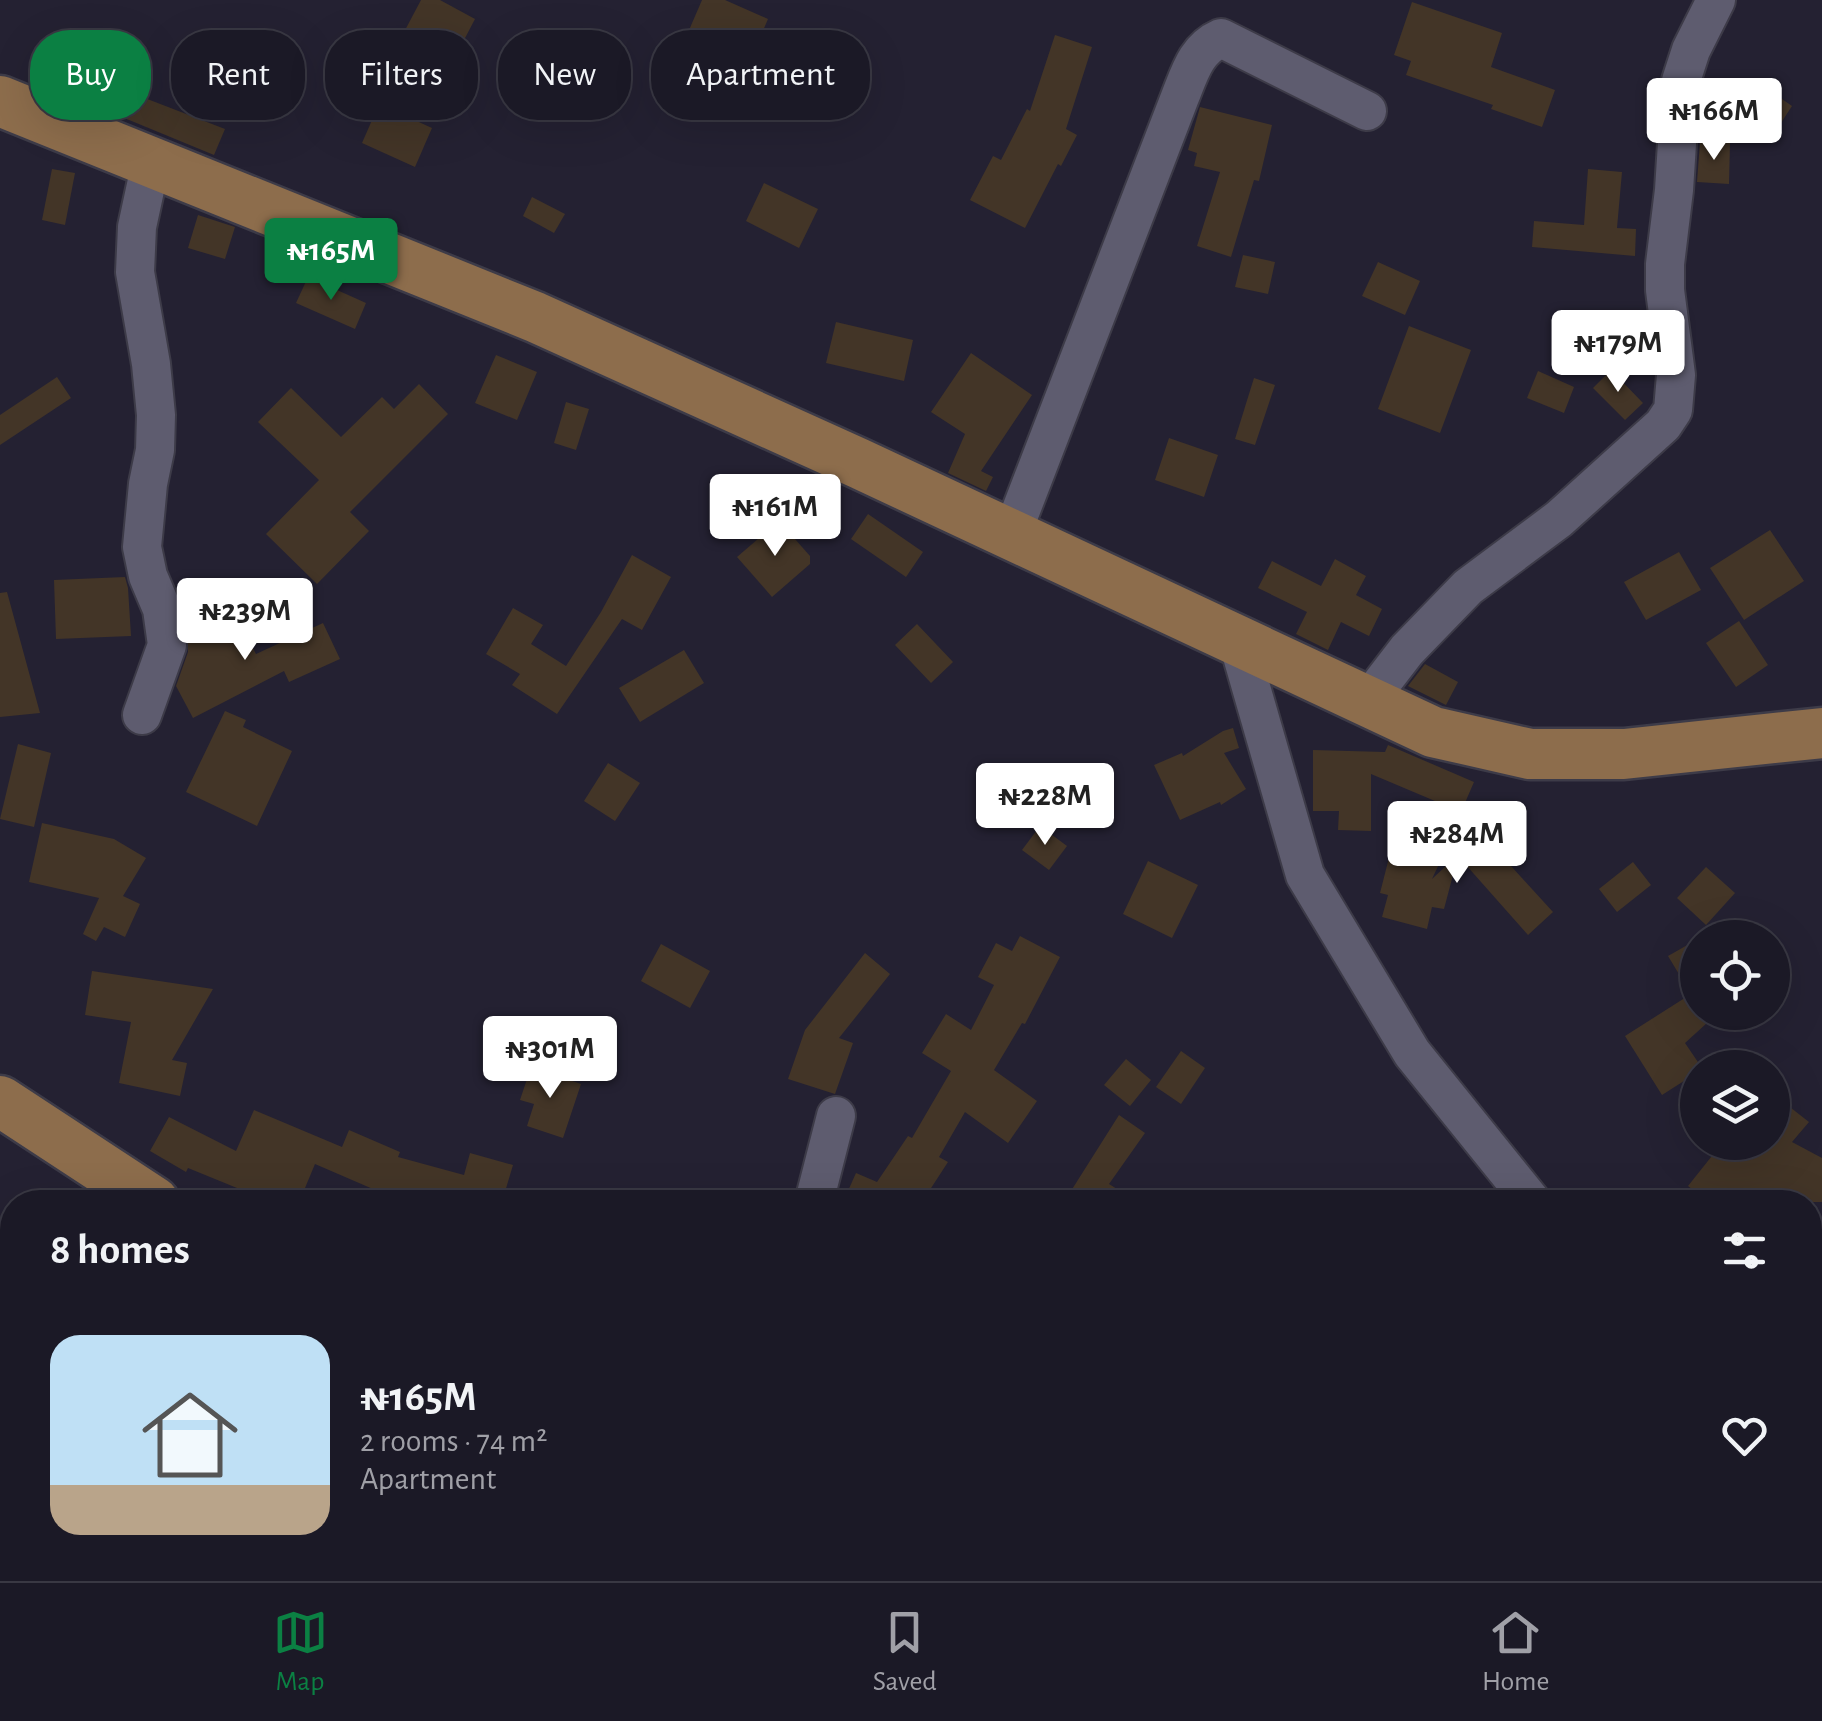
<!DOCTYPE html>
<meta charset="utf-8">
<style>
body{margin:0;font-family:"Alegreya Sans",sans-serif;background:#282632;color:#f1f3f6;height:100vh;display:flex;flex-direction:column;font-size:38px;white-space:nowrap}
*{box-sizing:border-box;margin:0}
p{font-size:32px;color:#a0a0a7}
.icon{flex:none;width:55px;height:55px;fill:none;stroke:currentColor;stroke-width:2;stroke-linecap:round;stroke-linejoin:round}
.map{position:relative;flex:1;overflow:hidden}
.sheet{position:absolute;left:0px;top:1190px;width:1822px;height:392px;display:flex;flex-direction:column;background:#1b1926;border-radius:40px 40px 0 0;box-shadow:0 10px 40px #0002,0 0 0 2px #393843}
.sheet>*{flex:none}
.hud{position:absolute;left:30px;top:30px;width:1000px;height:90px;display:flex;gap:20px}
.fabs{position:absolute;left:1680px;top:920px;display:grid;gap:20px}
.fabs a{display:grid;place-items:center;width:110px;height:110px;border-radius:50%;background:#1b1926;box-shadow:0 10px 40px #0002,0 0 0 2px #393843;font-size:50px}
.price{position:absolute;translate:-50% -85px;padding:0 22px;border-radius:10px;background:#fff;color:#222;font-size:32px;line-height:65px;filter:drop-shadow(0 2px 5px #0008)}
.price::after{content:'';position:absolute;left:50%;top:60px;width:30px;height:22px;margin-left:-15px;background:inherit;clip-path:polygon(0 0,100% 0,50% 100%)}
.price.on{background:#0b8043;color:#fff}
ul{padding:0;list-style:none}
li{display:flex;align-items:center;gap:30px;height:250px;padding:0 50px}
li+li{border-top:2px solid #393843}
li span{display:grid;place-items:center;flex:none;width:280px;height:200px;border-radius:30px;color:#555}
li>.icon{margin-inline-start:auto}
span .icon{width:120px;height:120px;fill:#fffc;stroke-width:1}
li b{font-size:42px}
h2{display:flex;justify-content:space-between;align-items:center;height:120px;padding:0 50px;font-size:42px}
.tag{padding:0 35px;border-radius:40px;background:#1b1926;box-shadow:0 10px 40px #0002,0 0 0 2px #393843;font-size:35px;line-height:90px}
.tag.on{background:#0b8043;color:#fff}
.dock{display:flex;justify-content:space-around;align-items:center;height:140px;border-top:2px solid #393843;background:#1b1926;font-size:28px;color:#a0a0a7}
.dock a{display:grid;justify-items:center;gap:5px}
.dock .on{color:#0b8043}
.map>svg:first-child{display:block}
.building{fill:#433527}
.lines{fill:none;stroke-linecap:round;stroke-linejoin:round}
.minor-casing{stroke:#3d3b48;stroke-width:42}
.major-casing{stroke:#3d3b48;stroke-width:55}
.minor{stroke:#5e5c6f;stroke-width:38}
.major{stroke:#8d6d4c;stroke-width:50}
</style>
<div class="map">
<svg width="1822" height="1581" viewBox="0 0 1822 1581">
<rect width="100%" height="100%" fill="#242132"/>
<g class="building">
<path d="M 421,0 L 440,0 L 475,19 L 453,61 L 403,34 Z"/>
<path d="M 702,0 L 725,0 L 768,19 L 743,77 L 680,51 Z"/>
<path d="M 1412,2 L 1502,33 L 1491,67 L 1555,90 L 1542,127 L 1491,109 L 1493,105 L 1406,75 L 1411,61 L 1394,55 Z"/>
<path d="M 1055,35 L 1092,47 L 1066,129 L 1077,135 L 1061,166 L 1058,164 L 1025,228 L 970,200 L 993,156 L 1001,160 L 1027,109 L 1030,111 Z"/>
<path d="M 93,78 L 225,129 L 214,155 L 83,101 Z"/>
<path d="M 1772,92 L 1792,106 L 1779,126 L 1758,113 Z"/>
<path d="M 379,104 L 432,128 L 415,167 L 362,143 Z"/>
<path d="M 1200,107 L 1272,125 L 1259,181 L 1254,180 L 1231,257 L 1197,246 L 1220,172 L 1194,166 L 1197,153 L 1188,150 Z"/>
<path d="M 1700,142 L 1730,143 L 1729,184 L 1697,182 Z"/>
<path d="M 52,169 L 75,173 L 65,225 L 42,220 Z"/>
<path d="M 1588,169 L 1622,172 L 1617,228 L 1636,229 L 1635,256 L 1532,247 L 1534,221 L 1584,225 Z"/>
<path d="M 764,183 L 818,209 L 799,248 L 746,221 Z"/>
<path d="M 532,197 L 565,214 L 554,233 L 523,216 Z"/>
<path d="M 198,215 L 235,227 L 225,259 L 188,248 Z"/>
<path d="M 1243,255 L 1275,262 L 1268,294 L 1235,287 Z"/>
<path d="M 1378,262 L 1420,281 L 1405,315 L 1362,296 Z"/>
<path d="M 308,277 L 366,303 L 355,329 L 296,303 Z"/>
<path d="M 836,322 L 913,340 L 904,381 L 826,363 Z"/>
<path d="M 1409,326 L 1471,350 L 1440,433 L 1378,409 Z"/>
<path d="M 971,353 L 1032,395 L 981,471 L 993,477 L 986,491 L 948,473 L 965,434 L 931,412 Z"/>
<path d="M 496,355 L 537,372 L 517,420 L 475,403 Z"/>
<path d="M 1611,370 L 1643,403 L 1625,420 L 1593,388 Z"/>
<path d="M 1538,371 L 1574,387 L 1564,413 L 1527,398 Z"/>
<path d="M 57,377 L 71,398 L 0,445 L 0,415 Z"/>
<path d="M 1254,378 L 1275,385 L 1255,445 L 1235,439 Z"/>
<path d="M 419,384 L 448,414 L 350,512 L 369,531 L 317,584 L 266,534 L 319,480 L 258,422 L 291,388 L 341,437 L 382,397 L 394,409 Z"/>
<path d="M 566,402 L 589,409 L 576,450 L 554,443 Z"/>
<path d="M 1169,438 L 1218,455 L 1204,497 L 1155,480 Z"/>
<path d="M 868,514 L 923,552 L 906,577 L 851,539 Z"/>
<path d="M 779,521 L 810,556 L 810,564 L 772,597 L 737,557 Z"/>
<path d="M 1770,530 L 1804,581 L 1744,620 L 1710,568 Z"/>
<path d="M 1679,552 L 1701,590 L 1646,620 L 1624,582 Z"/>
<path d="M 632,555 L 671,577 L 642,630 L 622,619 L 557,714 L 512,685 L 520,674 L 486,654 L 513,608 L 543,625 L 531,644 L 566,666 L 601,612 Z"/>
<path d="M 1335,559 L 1366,576 L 1356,595 L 1382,609 L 1369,636 L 1341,622 L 1328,650 L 1296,634 L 1307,612 L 1258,588 L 1272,561 L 1321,586 Z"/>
<path d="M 125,577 L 128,588 L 131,636 L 56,639 L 54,580 Z"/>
<path d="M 7,592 L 40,713 L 0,717 L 0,593 Z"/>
<path d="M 214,619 L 223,636 L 242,627 L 256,654 L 323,623 L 340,659 L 289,682 L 284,671 L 193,718 L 176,686 L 188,652 L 188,632 Z"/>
<path d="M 1739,621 L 1768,665 L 1736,687 L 1706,643 Z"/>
<path d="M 917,624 L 953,662 L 931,683 L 895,645 Z"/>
<path d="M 684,650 L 704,683 L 640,722 L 619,688 Z"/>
<path d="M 1425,664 L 1458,682 L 1446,705 L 1408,686 Z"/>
<path d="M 225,711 L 246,720 L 243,727 L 292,751 L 257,826 L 186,792 Z"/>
<path d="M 1233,728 L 1239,748 L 1224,753 L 1246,789 L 1221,805 L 1220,802 L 1180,820 L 1154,765 L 1182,753 L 1183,756 L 1223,731 Z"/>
<path d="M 18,744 L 51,753 L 34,827 L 0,819 Z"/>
<path d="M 1388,745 L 1474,782 L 1461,812 L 1371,774 L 1371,831 L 1338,830 L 1339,811 L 1313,811 L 1313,750 L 1385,752 Z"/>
<path d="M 608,763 L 640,783 L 615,821 L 584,801 Z"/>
<path d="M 42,823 L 114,839 L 146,858 L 123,896 L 140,904 L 125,937 L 104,927 L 96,941 L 83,934 L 99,898 L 29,882 Z"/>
<path d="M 1040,826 L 1067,846 L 1049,870 L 1022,850 Z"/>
<path d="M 1481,833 L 1553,912 L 1528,935 L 1458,856 L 1444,909 L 1432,907 L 1427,929 L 1382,917 L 1388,895 L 1380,893 L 1391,850 L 1440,862 L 1432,879 Z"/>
<path d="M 1148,861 L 1198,885 L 1172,938 L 1123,914 Z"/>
<path d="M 1633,862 L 1651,885 L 1617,912 L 1599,889 Z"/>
<path d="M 1706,867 L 1735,893 L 1706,925 L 1677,898 Z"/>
<path d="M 1020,936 L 1060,957 L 1025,1024 L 1022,1023 L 994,1070 L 1037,1101 L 1008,1143 L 965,1112 L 939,1157 L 948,1162 L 922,1202 L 924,1202 L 843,1202 L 856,1173 L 877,1182 L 908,1136 L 912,1138 L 951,1071 L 922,1053 L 946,1014 L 971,1030 L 994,985 L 978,977 L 996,943 L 1012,951 Z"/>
<path d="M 1698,939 L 1698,1012 L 1719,1012 L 1685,1043 L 1702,1068 L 1698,1068 L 1698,1072 L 1662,1095 L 1625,1036 L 1691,994 L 1668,956 Z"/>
<path d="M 661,944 L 710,971 L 690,1008 L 641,981 Z"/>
<path d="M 865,953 L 890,974 L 839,1038 L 853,1043 L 835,1094 L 788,1079 L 805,1030 Z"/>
<path d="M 92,971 L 213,989 L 172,1060 L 187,1063 L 180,1096 L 119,1083 L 131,1022 L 85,1015 Z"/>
<path d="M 1181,1051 L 1205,1068 L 1181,1104 L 1156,1087 Z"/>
<path d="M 1126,1059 L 1151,1080 L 1130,1106 L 1104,1085 Z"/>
<path d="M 531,1067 L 581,1084 L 563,1138 L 527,1126 L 534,1104 L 520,1100 Z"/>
<path d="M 1772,1093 L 1809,1122 L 1792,1142 L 1822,1158 L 1822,1202 L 1778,1202 L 1754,1190 L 1744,1202 L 1708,1202 L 1688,1186 L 1723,1142 L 1772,1142 Z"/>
<path d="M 254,1110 L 342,1147 L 349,1130 L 400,1152 L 398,1157 L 464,1175 L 470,1153 L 513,1165 L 502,1202 L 403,1202 L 315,1164 L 300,1200 L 274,1189 L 269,1201 L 188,1168 L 186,1172 L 150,1151 L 169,1117 L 236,1151 Z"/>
<path d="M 1119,1115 L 1145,1133 L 1109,1184 L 1117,1189 L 1109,1202 L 1064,1202 Z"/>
</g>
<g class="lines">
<g class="minor-casing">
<g id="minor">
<path d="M 1011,536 L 1180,97 C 1190,72 1196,49 1221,38 L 1367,111"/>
<path d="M 1238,642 L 1305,875 L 1412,1053 L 1532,1202"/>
<path d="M 1367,702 L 1407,650 L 1468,587 L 1559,519 L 1663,425 L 1673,410 L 1676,375 L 1665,290 L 1665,264 L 1674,190 L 1681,81 L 1691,50 L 1716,0"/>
<path d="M 142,715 L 167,645 L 162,609 L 148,576 L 142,547 L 148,484 L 155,450 L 156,415 L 151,364 L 135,272 L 137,227 L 151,162"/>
<path d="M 814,1202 L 836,1116"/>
<path d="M 1810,1513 L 1822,1526"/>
<path d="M 99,1581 L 99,1570"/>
</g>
</g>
<g class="major-casing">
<g id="major">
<path d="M 0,101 L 535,317 L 858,463 L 1433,732 L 1530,754 L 1624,754 L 1822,733"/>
<path d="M 0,1101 L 154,1202"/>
<path d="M 1203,1570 L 1213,1581"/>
</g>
</g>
<use href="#minor" class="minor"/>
<use href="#major" class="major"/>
</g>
</svg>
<div class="fabs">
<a><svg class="icon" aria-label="locate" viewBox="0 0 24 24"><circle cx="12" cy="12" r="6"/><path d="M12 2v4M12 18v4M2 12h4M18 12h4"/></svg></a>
<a><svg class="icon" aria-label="layers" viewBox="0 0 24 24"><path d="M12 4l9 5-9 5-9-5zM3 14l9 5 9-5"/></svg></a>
</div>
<b class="price" style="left:1714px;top:163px">₦166M</b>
<b class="price on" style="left:331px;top:303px">₦165M</b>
<b class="price" style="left:1618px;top:395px">₦179M</b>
<b class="price" style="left:775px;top:559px">₦161M</b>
<b class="price" style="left:245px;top:663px">₦239M</b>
<b class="price" style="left:1045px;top:848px">₦228M</b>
<b class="price" style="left:1457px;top:886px">₦284M</b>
<b class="price" style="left:550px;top:1101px">₦301M</b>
<div class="hud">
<a class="tag on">Buy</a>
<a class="tag">Rent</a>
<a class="tag">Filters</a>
<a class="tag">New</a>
<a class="tag">Apartment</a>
</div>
<section class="sheet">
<h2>8 homes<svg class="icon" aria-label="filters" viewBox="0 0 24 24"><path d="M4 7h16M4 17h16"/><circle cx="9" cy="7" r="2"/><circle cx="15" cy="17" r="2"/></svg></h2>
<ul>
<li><span style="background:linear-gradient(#bfe0f5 75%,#b9a48a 0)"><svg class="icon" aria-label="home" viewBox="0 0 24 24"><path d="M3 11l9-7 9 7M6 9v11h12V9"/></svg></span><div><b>₦165M</b><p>2 rooms · 74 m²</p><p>Apartment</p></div><svg class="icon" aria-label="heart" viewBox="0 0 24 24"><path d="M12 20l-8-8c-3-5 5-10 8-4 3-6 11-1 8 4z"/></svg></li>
</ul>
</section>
</div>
<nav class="dock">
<a class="on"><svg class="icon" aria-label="map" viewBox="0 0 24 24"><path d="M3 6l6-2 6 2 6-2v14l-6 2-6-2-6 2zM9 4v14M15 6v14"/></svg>Map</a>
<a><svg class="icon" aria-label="saved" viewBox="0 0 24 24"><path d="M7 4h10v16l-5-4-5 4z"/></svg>Saved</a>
<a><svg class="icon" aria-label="home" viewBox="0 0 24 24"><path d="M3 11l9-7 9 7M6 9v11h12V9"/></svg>Home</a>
</nav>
